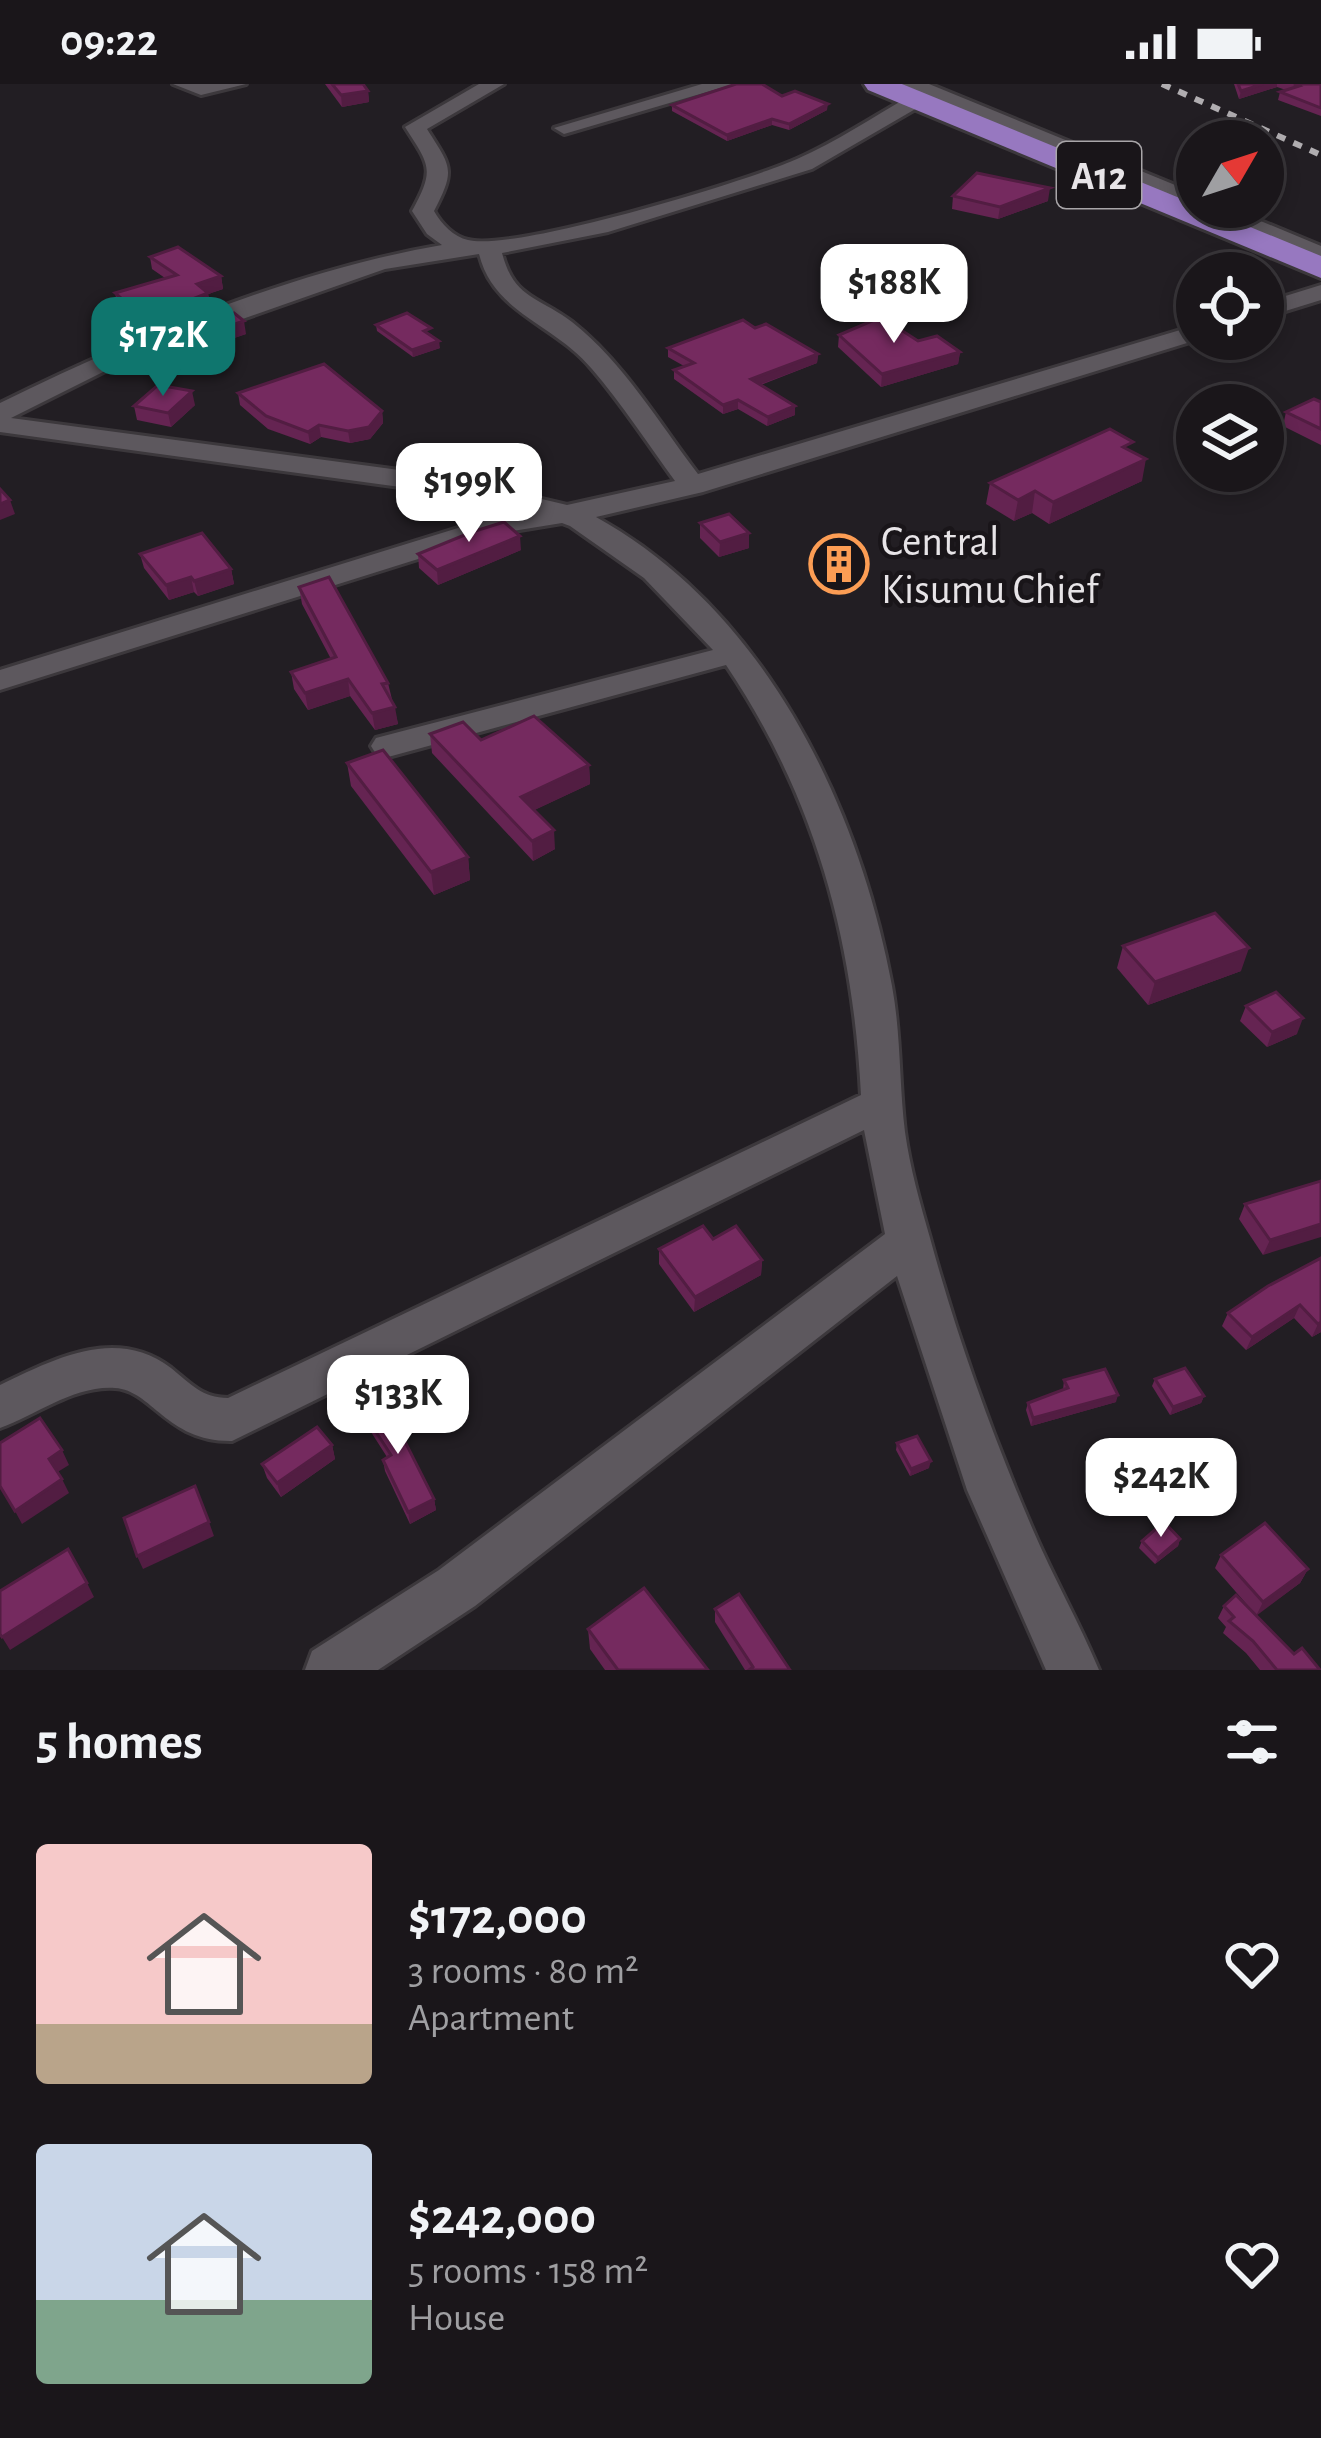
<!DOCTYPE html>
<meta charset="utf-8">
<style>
body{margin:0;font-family:"Alegreya Sans",sans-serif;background:#231f23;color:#f1f3f6;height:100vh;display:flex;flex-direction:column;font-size:45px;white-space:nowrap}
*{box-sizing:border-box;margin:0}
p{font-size:39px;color:#9f9fa2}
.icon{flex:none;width:66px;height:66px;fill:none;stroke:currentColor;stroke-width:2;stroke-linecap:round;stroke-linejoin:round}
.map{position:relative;height:1586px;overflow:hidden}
.panel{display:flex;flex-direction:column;background:#1a161a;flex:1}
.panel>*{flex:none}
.needle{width:78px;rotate:51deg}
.controls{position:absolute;left:1176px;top:36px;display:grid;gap:24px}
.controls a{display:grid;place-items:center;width:108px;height:108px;border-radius:50%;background:#1a161a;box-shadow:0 6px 18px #0003,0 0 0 3px #383539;font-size:60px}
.price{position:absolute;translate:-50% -102px;padding:0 27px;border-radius:24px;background:#fff;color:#222;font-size:39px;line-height:78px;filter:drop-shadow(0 3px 6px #0008)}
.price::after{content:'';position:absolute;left:50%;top:72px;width:36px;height:27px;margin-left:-18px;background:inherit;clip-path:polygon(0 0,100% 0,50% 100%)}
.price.on{background:#0f766e;color:#fff}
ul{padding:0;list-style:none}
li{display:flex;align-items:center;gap:36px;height:300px;padding:0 36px}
li span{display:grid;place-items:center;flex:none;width:336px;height:240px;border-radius:12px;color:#555}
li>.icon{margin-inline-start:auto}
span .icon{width:144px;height:144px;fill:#fffc;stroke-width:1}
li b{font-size:51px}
h2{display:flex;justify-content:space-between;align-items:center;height:144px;padding:0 36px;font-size:51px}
.status{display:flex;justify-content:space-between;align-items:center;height:84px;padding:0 60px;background:#1a161a;direction:ltr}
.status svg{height:33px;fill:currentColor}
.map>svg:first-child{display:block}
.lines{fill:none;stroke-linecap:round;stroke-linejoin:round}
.minor-casing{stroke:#3c383c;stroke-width:6}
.highway-casing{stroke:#3c383c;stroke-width:6}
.minor{fill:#5d585e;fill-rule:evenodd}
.highway{fill:#9778c0;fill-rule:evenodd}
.rail{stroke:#b0adb0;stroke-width:6;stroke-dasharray:9 9;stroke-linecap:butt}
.wall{fill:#652452}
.shaded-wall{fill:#521d42}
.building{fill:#752a5f;stroke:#521d42;stroke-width:3}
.labels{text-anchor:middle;stroke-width:9;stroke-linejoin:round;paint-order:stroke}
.shield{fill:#191519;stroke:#a9a6a9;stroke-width:3}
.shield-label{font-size:39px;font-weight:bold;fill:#e7e4e7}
.poi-label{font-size:42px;fill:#e7e4e7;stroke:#191519;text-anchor:start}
</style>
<div class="status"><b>09:22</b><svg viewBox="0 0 49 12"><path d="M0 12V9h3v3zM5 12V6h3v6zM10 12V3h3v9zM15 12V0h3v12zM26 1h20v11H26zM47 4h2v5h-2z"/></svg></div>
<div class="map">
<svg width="1321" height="1586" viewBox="0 0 1321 1586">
<rect width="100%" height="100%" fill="#221e23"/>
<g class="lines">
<g class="minor-casing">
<g id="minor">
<path d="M 173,0 L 246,0 L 201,11 Z"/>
<path d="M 479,0 L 504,0 L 427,45 C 451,83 456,85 434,127 C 441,140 454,153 468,156 C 514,168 748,97 797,75 C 836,58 873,33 910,12 L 922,11 L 902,0 L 929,0 L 1197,110 L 1197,123 L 1227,123 L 1321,162 L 1321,177 L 1313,175 L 924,12 L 924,20 L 812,85 L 608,148 L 502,169 C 514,215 538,212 572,238 C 623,278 659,339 698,390 L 1197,241 L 1200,255 L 703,408 L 596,433 C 764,526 858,719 892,902 C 901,950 899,999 905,1048 C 910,1084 920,1119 930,1154 C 957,1253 992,1351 1033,1446 C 1053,1493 1079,1538 1099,1586 L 1046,1586 L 967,1406 L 897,1192 L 475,1522 L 378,1586 L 305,1586 L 312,1567 L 439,1486 L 885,1150 L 864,1046 L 232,1357 C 167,1358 152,1306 115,1304 C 75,1301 36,1331 0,1344 L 0,1301 C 54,1275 116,1242 171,1284 C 191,1300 202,1314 228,1314 L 861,1011 C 853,854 815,713 726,581 L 388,673 L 376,670 L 371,662 L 376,654 L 713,566 L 644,494 L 570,442 L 562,439 L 501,449 L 0,606 L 0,586 L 487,435 L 530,427 L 444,409 L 0,348 L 0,319 C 137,252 292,187 442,161 L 427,150 L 412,127 C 435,85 430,82 405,43 ZM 479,170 C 494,230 554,239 592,285 C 622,320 648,360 675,397 L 567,421 L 444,392 L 11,334 L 131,274 L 385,185 Z"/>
<path d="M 702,0 L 734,0 L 564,50 L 554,44 Z"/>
<path d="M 1321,201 L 1321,216 L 1263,234 L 1263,219 Z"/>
</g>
</g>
<g class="highway-casing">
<path id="highway" d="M 864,0 L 902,0 L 1321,172 L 1321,194 L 868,6 Z"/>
</g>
<use href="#minor" class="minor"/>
<use href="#highway" class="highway"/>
<path class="rail" d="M 1162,0 L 1321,71"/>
</g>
<g class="wall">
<path d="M 325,0 L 363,0 L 368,7 L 369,18 L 342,23 Z"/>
<path d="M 1234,0 L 1321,0 L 1321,32 L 1278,16 L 1280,8 L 1286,6 L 1277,3 L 1239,15 Z"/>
<path d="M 782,12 L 827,26 L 789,46 L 772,41 L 727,57 L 672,27 L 672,21 Z"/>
<path d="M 953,112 L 1048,117 L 998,135 L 952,125 Z"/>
<path d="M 150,173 L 221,192 L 223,205 L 208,210 L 211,222 L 147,247 L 118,223 L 115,209 L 165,194 L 152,185 Z"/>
<path d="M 376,241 L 431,250 L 440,264 L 413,273 L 377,247 Z"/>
<path d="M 755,244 L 818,270 L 817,279 L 761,301 L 795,322 L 795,331 L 767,342 L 738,325 L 723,330 L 674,295 L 674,286 L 684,282 L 668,273 L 668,264 Z"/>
<path d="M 246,250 L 178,273 L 169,266 L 166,253 Z"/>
<path d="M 839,251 L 918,257 L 960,268 L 958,280 L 881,303 L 838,263 Z"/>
<path d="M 238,309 L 382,327 L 383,339 L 370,355 L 350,359 L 321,353 L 310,360 L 268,345 L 240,321 Z"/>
<path d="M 1321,318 L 1321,361 L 1283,342 L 1286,328 Z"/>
<path d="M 195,321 L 171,343 L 137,336 L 134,322 Z"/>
<path d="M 1132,367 L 1142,397 L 1049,440 L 1032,429 L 1014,437 L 986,420 L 990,399 Z"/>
<path d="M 700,439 L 749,464 L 719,473 L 700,454 Z"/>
<path d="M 521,466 L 438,501 L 419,484 L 418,470 Z"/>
<path d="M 140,470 L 231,485 L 234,500 L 198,512 L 194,508 L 169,516 L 144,484 Z"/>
<path d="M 299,503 L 388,599 L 398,640 L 375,646 L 350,612 L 308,626 L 294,605 L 291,588 L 331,575 L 302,520 Z"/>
<path d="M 430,650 L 481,656 L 589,681 L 590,700 L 534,726 L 555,765 L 533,777 L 432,669 Z"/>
<path d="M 347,679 L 468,773 L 470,796 L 434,811 L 351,702 Z"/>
<path d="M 1123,862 L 1241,887 L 1148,921 L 1117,884 Z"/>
<path d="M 1246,922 L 1297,950 L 1267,963 L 1240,937 Z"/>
<path d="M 1321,1097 L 1263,1171 L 1239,1135 L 1245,1120 Z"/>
<path d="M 713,1155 L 762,1176 L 761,1191 L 694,1228 L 659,1180 L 659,1165 Z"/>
<path d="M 1321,1174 L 1321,1248 L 1312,1253 L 1294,1234 L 1246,1266 L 1222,1242 L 1228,1229 Z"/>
<path d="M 1155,1295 L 1204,1312 L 1201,1319 L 1170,1331 L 1152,1302 Z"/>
<path d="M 1064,1296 L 1116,1318 L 1031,1342 L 1026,1326 L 1028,1319 L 1063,1306 Z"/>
<path d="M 361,1325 L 434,1415 L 436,1426 L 410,1440 L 385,1387 L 383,1376 L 387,1373 L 364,1337 Z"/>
<path d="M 897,1359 L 929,1384 L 910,1392 L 896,1366 Z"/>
<path d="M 332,1361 L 335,1375 L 281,1413 L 267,1394 L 262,1380 Z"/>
<path d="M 1180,1455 L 1178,1462 L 1155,1480 L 1139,1464 L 1142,1457 Z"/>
<path d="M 1221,1471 L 1308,1485 L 1300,1499 L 1256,1531 L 1294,1570 L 1320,1586 L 1260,1586 L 1246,1569 L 1223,1549 L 1226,1543 L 1218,1534 L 1224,1522 L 1256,1531 L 1215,1484 Z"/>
<path d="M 715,1525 L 790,1586 L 745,1586 L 715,1538 Z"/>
<path d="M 588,1545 L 708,1586 L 605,1586 L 590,1565 Z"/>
</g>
<g class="shaded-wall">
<path d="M 1263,0 L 1277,0 L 1277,3 L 1239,15 L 1241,7 Z"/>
<path d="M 368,7 L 369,18 L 342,23 L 341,11 Z"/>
<path d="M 828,20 L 827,26 L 789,46 L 789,40 Z"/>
<path d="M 772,35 L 772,41 L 727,57 L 727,51 Z"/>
<path d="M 1050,104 L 1048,117 L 998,135 L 1000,123 Z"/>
<path d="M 221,192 L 223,205 L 208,210 L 211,222 L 147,247 L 144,234 L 197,200 Z"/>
<path d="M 244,237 L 246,250 L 178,273 L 175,260 Z"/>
<path d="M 439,257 L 440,264 L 413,273 L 412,266 Z"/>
<path d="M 960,268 L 958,280 L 881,303 L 882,290 Z"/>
<path d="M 818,270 L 817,279 L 751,304 L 751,295 Z"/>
<path d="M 192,307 L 195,321 L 171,343 L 168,329 Z"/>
<path d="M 738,316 L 738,325 L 723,330 L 723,321 Z"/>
<path d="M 795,322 L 795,331 L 767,342 L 768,333 Z"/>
<path d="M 382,327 L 383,339 L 370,355 L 350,359 L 348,347 Z"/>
<path d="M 319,341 L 321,353 L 310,360 L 308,348 Z"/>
<path d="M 1146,375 L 1142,397 L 1049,440 L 1053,418 Z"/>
<path d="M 1035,407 L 1032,429 L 1014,437 L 1018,416 Z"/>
<path d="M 10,416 L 15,430 L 0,436 L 0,420 Z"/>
<path d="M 749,449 L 749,464 L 719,473 L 720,458 Z"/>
<path d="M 520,452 L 521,466 L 438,501 L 437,486 Z"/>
<path d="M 231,485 L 234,500 L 198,512 L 194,497 Z"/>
<path d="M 191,493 L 194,508 L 169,516 L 166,501 Z"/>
<path d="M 348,595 L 350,612 L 308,626 L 305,609 Z"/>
<path d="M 395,623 L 398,640 L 375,646 L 372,629 Z"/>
<path d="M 589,681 L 590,700 L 522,732 L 521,713 Z"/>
<path d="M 554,746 L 555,765 L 533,777 L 532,757 Z"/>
<path d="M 468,773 L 470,796 L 434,811 L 431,788 Z"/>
<path d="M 1249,864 L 1241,887 L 1148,921 L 1155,898 Z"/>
<path d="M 1303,934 L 1297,950 L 1267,963 L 1272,948 Z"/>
<path d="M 1321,1140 L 1321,1153 L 1263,1171 L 1270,1156 Z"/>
<path d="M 762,1176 L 761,1191 L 694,1228 L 695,1213 Z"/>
<path d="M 1300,1221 L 1294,1234 L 1246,1266 L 1252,1253 Z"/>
<path d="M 1321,1238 L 1321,1248 L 1312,1253 L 1318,1240 Z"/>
<path d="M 1118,1311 L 1116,1318 L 1031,1342 L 1033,1334 Z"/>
<path d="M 1204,1312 L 1201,1319 L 1170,1331 L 1173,1323 Z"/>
<path d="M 332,1361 L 335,1375 L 281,1413 L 277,1399 Z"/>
<path d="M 62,1366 L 69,1381 L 56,1389 L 49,1375 Z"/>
<path d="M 931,1377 L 929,1384 L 910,1392 L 911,1385 Z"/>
<path d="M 62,1395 L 69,1409 L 22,1440 L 15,1427 Z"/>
<path d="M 434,1415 L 436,1426 L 410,1440 L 408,1428 Z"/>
<path d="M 209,1438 L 214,1452 L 143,1485 L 137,1472 Z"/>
<path d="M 1180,1455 L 1178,1462 L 1155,1480 L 1158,1474 Z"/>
<path d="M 1308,1485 L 1300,1499 L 1256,1532 L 1263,1518 Z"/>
<path d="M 87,1499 L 94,1513 L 10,1566 L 2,1553 Z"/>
</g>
<g class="building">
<path d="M 332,0 L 363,0 L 368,7 L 341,11 Z"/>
<path d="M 736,0 L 762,0 L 782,12 L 795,7 L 828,20 L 789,40 L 772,35 L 727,51 L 672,21 Z"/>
<path d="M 1238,0 L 1263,0 L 1241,7 Z"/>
<path d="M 1294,0 L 1321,0 L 1321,24 L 1280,8 L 1299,2 Z"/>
<path d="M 977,89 L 1050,104 L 1000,123 L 953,112 Z"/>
<path d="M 178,163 L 221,192 L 197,200 L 208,209 L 144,234 L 115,209 L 177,191 L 150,173 Z"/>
<path d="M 234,229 L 244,237 L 175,260 L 166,253 Z"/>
<path d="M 407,229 L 431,244 L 424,247 L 439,257 L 412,266 L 376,241 Z"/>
<path d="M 881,233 L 918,257 L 937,252 L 960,268 L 882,290 L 839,251 Z"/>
<path d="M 743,236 L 755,244 L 766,240 L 818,270 L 751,295 L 795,322 L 768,333 L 738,316 L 723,321 L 674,286 L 694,279 L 668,264 Z"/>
<path d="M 324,280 L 382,327 L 369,343 L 348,347 L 319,341 L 308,348 L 266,332 L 238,309 Z"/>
<path d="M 158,301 L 192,307 L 168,329 L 134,322 Z"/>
<path d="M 1314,315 L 1321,318 L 1321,345 L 1286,328 Z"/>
<path d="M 1110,345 L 1133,358 L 1123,363 L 1146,375 L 1053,418 L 1035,407 L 1018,416 L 990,399 Z"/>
<path d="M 0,405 L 10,416 L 0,420 Z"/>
<path d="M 729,430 L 749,449 L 720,458 L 700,439 Z"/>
<path d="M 504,438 L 520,452 L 437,486 L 418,470 L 472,448 Z"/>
<path d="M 202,449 L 231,485 L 194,497 L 191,493 L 166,501 L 140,470 Z"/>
<path d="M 329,493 L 388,599 L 382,600 L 395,623 L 372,629 L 348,595 L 305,609 L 291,588 L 336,573 L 299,503 Z"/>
<path d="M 534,632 L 589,681 L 521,713 L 554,746 L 532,757 L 430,650 L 463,638 L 481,656 Z"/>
<path d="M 383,666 L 468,773 L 431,788 L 347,679 Z"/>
<path d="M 1215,829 L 1249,864 L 1155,898 L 1123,862 Z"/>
<path d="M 1276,908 L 1303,934 L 1272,948 L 1246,922 Z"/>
<path d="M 1321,1097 L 1321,1140 L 1270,1156 L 1245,1120 Z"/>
<path d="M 703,1142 L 713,1155 L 736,1142 L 762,1176 L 695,1213 L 659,1165 Z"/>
<path d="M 1321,1174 L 1321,1238 L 1318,1240 L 1300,1221 L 1252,1253 L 1228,1229 L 1268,1202 Z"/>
<path d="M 1185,1284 L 1204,1312 L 1173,1323 L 1155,1295 Z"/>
<path d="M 1105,1285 L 1118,1311 L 1033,1334 L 1028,1319 L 1068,1304 L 1064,1296 Z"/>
<path d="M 382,1312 L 434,1415 L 408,1428 L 383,1376 L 391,1371 L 361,1325 Z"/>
<path d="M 40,1334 L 62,1366 L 49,1375 L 62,1395 L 15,1427 L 0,1402 L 0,1359 Z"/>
<path d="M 317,1343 L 332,1361 L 277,1399 L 262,1380 Z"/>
<path d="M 917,1352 L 931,1377 L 911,1385 L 897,1359 Z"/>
<path d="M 195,1402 L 209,1438 L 137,1472 L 124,1434 Z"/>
<path d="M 1164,1438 L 1180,1455 L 1158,1474 L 1142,1457 Z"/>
<path d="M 1265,1439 L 1308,1485 L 1263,1518 L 1221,1471 Z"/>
<path d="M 68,1465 L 87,1499 L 2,1553 L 0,1550 L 0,1507 Z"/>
<path d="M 644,1504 L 708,1586 L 618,1586 L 588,1545 Z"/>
<path d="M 739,1510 L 790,1586 L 749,1586 L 753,1583 L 715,1525 Z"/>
<path d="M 1236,1511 L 1294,1570 L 1302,1564 L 1320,1586 L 1277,1586 L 1253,1557 L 1229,1537 L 1234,1533 L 1224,1522 Z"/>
</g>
<defs>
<g id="building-ring" transform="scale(3)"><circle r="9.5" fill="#191519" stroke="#fc9d54" stroke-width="1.5"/><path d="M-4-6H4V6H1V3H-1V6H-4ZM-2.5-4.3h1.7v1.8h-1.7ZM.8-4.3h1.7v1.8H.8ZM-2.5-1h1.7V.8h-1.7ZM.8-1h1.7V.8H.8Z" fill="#fc9d54"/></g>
</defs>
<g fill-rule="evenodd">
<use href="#building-ring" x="839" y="480"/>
</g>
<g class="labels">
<rect class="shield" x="1057" y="58" width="84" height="66" rx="9"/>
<g class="shield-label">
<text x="1099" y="105">A12</text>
</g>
<g class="poi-label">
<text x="881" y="471">Central<tspan x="881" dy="48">Kisumu Chief</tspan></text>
</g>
</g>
</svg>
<div class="controls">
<a><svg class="needle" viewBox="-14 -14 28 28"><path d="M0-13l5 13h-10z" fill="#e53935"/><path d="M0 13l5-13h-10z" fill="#9f9fa2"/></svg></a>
<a><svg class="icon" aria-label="locate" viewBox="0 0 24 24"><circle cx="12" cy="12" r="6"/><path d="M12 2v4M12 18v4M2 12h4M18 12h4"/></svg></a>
<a><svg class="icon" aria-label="layers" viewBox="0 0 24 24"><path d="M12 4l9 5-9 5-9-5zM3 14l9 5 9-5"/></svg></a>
</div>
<b class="price" style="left:894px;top:262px">$188K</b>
<b class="price on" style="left:163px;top:315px">$172K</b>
<b class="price" style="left:469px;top:461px">$199K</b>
<b class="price" style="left:398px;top:1373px">$133K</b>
<b class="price" style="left:1161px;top:1456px">$242K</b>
</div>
<section class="panel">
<h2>5 homes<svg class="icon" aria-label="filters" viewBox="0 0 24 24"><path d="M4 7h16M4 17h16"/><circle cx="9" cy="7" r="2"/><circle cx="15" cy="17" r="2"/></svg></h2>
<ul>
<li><span style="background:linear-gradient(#f6c9c9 75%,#b9a48a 0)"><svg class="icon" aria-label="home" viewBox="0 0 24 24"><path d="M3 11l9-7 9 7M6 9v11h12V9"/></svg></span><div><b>$172,000</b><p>3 rooms · 80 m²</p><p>Apartment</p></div><svg class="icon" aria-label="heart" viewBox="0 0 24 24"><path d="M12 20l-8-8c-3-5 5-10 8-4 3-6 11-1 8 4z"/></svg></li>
<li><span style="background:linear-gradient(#c9d6e8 65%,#7fa58c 0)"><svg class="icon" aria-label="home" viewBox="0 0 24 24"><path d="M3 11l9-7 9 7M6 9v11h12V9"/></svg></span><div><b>$242,000</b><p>5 rooms · 158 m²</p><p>House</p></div><svg class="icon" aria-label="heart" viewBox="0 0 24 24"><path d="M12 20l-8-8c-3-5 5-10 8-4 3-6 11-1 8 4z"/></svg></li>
</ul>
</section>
